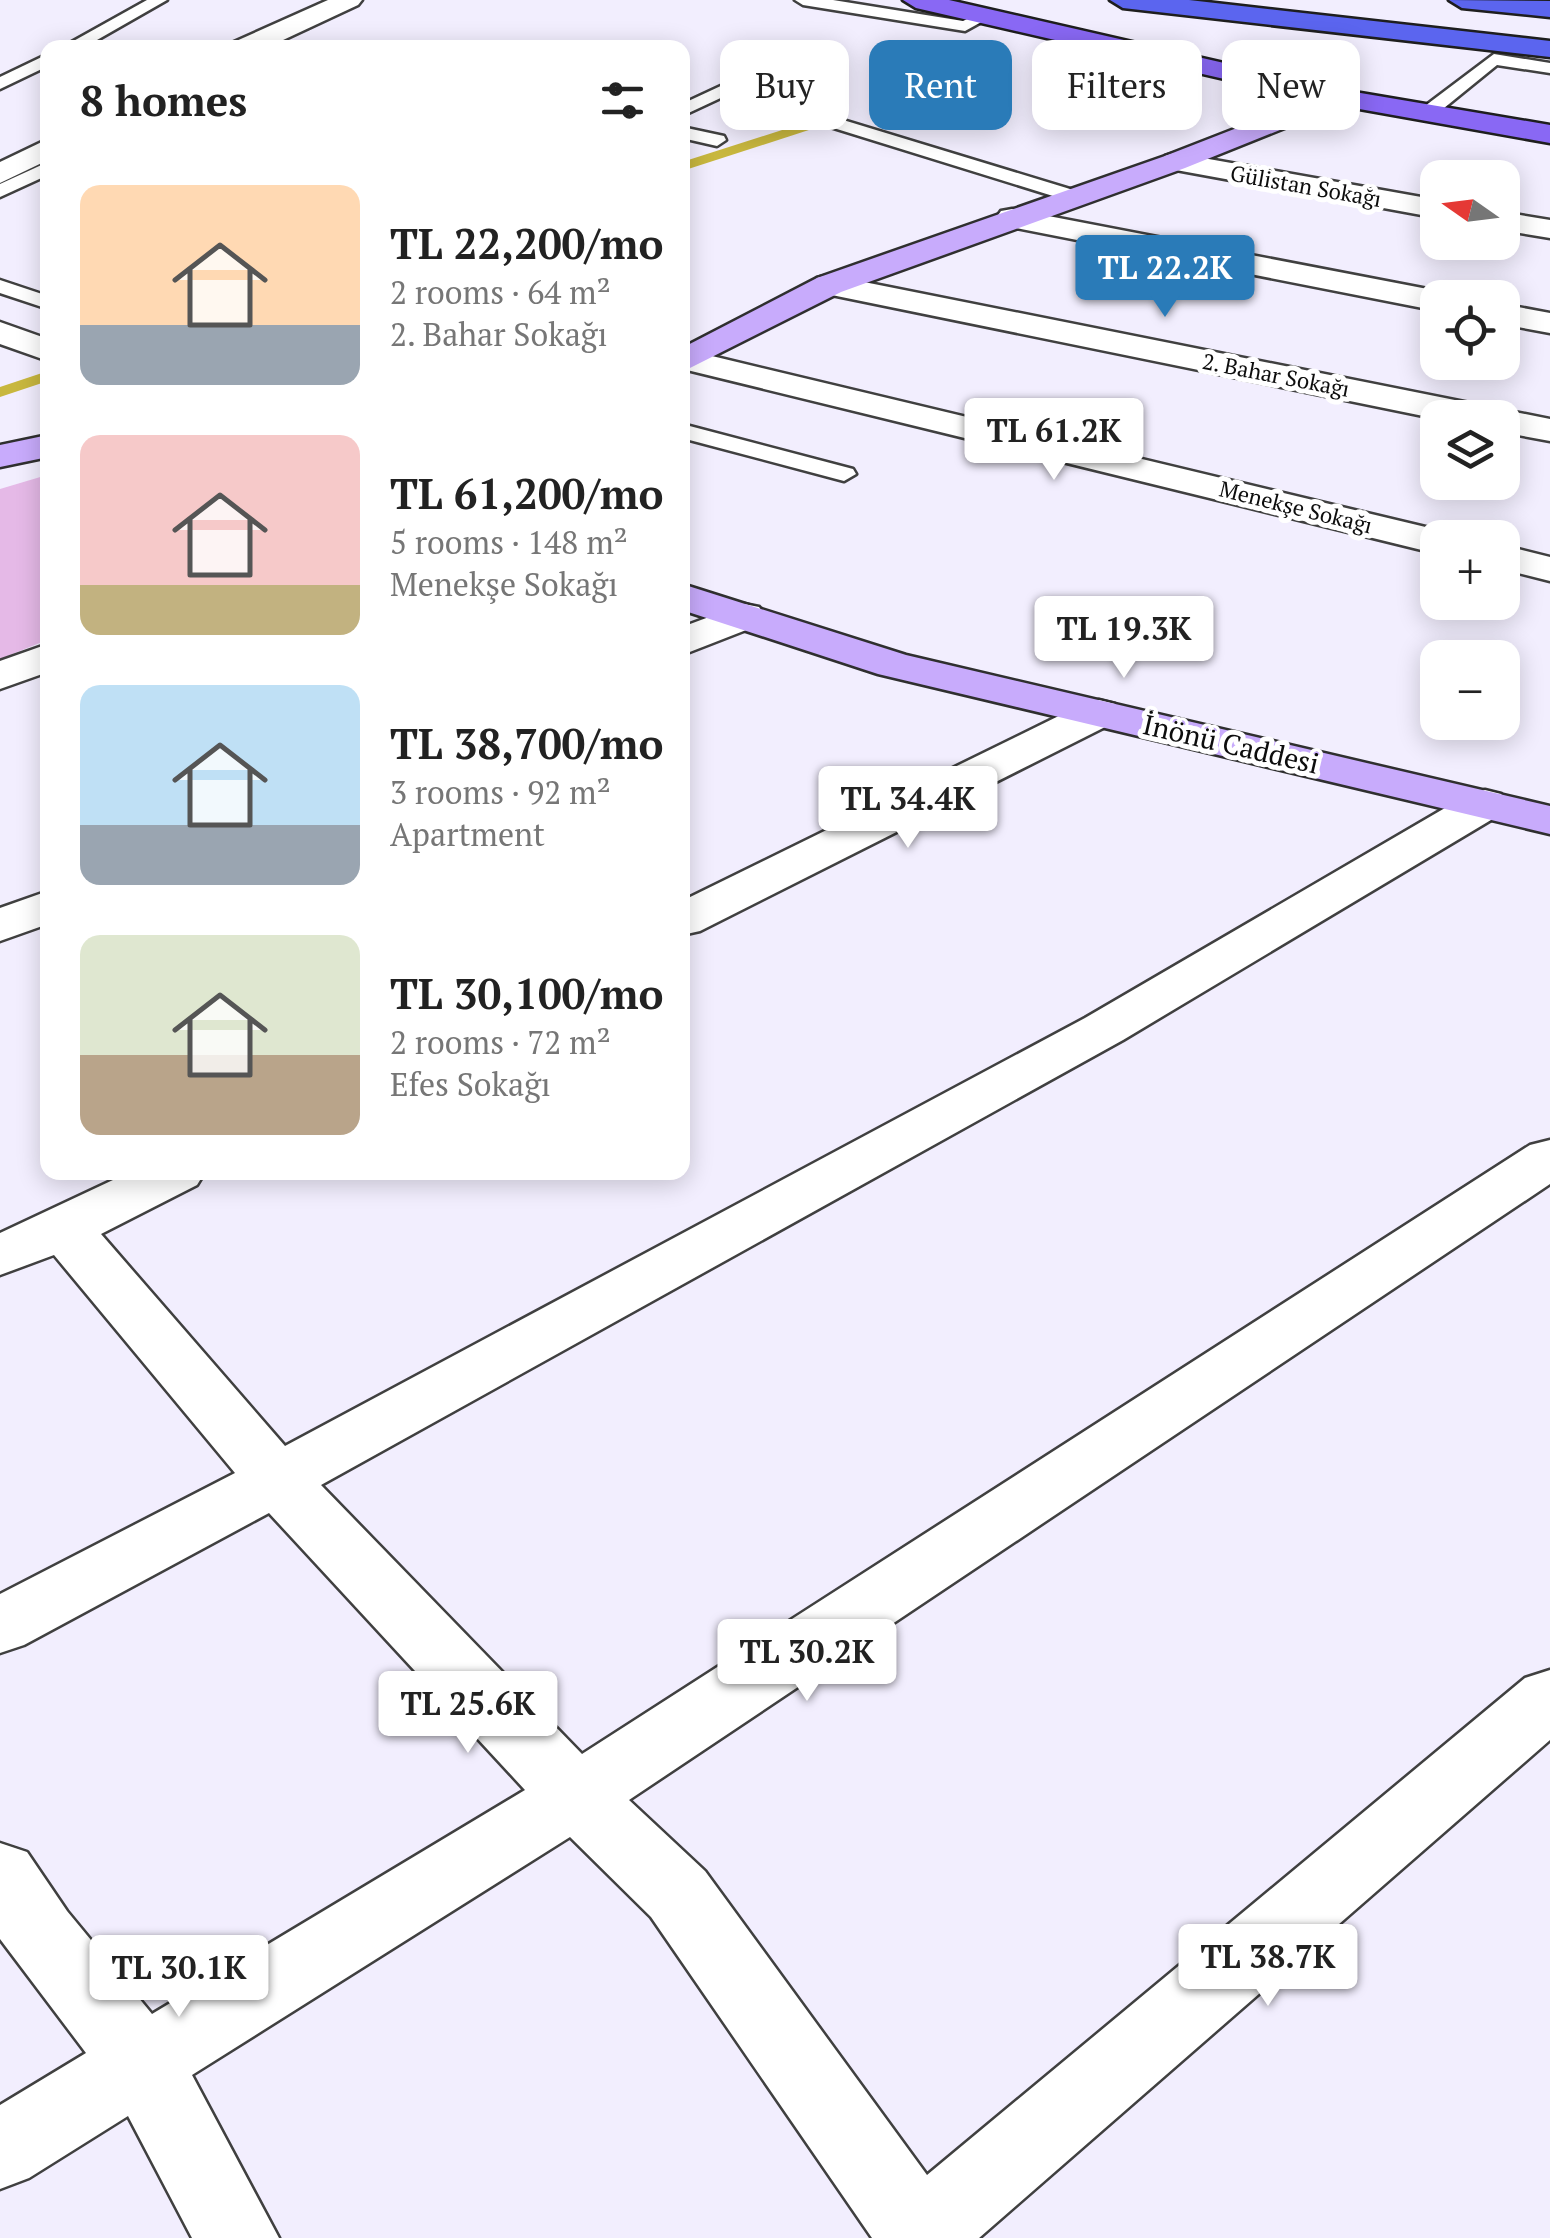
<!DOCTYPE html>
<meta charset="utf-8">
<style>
body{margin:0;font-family:"PT Serif",serif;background:#f2f2f2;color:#222;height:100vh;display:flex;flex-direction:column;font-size:38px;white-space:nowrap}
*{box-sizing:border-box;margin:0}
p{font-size:32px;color:#767676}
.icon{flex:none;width:55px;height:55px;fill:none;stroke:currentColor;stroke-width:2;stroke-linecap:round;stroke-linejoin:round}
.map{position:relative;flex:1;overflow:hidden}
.details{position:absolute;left:40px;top:40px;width:650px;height:1140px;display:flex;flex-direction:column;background:#fff;border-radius:20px;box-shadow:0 5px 25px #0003}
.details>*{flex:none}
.banner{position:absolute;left:720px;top:40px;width:680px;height:90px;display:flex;gap:20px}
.needle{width:65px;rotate:284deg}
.buttons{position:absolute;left:1420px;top:160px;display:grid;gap:20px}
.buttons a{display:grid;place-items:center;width:100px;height:100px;border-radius:20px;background:#fff;box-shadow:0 5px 25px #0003;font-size:50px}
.price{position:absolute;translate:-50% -85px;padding:0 22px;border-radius:10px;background:#fff;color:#222;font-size:32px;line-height:65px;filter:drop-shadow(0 2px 5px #0008)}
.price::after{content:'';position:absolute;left:50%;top:60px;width:30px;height:22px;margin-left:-15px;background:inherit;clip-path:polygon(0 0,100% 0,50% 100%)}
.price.selected{background:#2a7bb8;color:#fff}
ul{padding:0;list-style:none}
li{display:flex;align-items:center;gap:30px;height:250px;padding:0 40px}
li span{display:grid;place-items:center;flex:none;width:280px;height:200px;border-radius:20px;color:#555}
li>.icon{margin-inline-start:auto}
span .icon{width:120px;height:120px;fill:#fffc;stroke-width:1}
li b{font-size:42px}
h2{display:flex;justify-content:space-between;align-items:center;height:120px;padding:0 40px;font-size:42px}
.chip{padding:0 35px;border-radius:20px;background:#fff;box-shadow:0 5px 25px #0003;font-size:35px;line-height:90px}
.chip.selected{background:#2a7bb8;color:#fff}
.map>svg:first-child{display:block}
.green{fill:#e5b9e7}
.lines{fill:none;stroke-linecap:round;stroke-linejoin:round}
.stream{fill:#c8b73e;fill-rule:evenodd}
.service-casing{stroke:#404040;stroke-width:5}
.minor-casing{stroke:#404040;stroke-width:5}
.secondary-casing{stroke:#2f2f2f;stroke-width:5}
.primary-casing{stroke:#1e1e1e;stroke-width:5}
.motorway-casing{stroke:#1e1e1e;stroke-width:5}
.service{fill:#fff;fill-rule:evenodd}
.minor{fill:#fff;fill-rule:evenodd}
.secondary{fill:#c8abfc;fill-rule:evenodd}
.primary{fill:#8968f4;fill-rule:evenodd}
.motorway{fill:#5b65ef;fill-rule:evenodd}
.labels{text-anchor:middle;stroke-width:10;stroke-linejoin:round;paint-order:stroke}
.far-street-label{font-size:22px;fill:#0d0d0d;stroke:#fff}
.street-label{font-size:28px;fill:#0d0d0d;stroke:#fff}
</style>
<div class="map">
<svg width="1550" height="2238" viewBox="0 0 1550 2238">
<rect width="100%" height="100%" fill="#f2eefe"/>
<path class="green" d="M 47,475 L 47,640 L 0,659 L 0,489 Z"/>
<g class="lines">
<g class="stream">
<path d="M 810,121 L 816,125 L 815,128 L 682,171 L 682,162 Z"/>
<path d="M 48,371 L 48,381 L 0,397 L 0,387 Z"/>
</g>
<g class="service-casing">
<g id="service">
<path d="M 147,0 L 167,0 L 83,48 L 61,48 Z"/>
<path d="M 795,0 L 833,0 L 963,21 L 986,10 L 994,15 L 965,31 L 803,5 Z"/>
<path d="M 48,54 L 48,66 L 0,89 L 0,77 Z"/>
<path d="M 1494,54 L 1550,63 L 1550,73 L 1497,65 L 1433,117 L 1421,117 L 1421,109 Z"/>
<path d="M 725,84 L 1083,193 L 1086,197 L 1076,203 L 1069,201 L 727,95 L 682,116 L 682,104 Z"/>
<path d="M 682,127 L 724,136 L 726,140 L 717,146 L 682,138 Z"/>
<path d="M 48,162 L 48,175 L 0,197 L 0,184 Z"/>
<path d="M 0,280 L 48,296 L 48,309 L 0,293 Z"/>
<path d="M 682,424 L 853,469 L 856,474 L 844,481 L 682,438 Z"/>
</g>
</g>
<g class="minor-casing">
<g id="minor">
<path d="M 328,0 L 362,0 L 358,5 L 266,48 L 230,48 L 234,42 Z"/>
<path d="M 48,139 L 48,160 L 0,183 L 0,162 Z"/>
<path d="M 1175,153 L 1438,200 L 1438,218 L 1165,168 L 1160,162 L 1165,156 Z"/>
<path d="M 1012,209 L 1438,291 L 1452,298 L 1438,298 L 1438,311 L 1001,225 L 996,218 L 1001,211 Z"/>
<path d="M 1502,212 L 1550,220 L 1550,238 L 1502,230 Z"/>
<path d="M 829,275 L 1550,419 L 1550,441 L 1502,432 L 1502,418 L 1438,419 L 817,292 L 813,285 L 817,278 Z"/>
<path d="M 1502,304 L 1550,313 L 1550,333 L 1502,324 Z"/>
<path d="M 0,322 L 48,339 L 48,361 L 0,344 Z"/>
<path d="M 687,350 L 1438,530 L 1455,538 L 1438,538 L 1438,554 L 687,370 L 682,369 L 682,351 Z"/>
<path d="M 1502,545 L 1550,557 L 1550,581 L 1502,569 Z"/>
<path d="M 744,604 L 759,607 L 765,616 L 759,625 L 682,655 L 682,627 Z"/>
<path d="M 48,644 L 48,672 L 0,689 L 0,661 Z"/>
<path d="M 1099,700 L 1115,704 L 1121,713 L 1115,722 L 700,931 L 682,935 L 682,901 L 1083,704 Z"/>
<path d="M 1485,790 L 1501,794 L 1508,804 L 1501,814 L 1123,1040 L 321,1485 L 582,1754 L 1530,1145 L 1550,1140 L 1550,1184 L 629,1800 L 705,1871 L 927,2175 L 1525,1678 L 1550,1670 L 1550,1740 L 979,2238 L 872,2238 L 651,1917 L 570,1837 L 192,2075 L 279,2238 L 192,2238 L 128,2116 L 29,2178 L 0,2189 L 0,2105 L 86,2053 L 0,1939 L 0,1843 L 27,1852 L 67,1911 L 152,2014 L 525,1790 L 269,1513 L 24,1645 L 0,1653 L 0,1594 L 235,1473 L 54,1255 L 0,1275 L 0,1233 L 130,1172 L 205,1172 L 197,1185 L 101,1234 L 285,1446 L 1085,1018 L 1469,794 Z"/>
<path d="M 48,891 L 48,924 L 0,941 L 0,908 Z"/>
</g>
</g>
<g class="secondary-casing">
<g id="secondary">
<path d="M 1337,89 L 1351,97 L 1347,103 L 1185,168 L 841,292 L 682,372 L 682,348 L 817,278 L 1165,156 Z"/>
<path d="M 48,435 L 48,457 L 0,467 L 0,445 Z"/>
<path d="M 682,584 L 906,655 L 1550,806 L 1550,834 L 878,674 L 682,610 Z"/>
</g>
</g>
<g class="primary-casing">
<path id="primary" d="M 903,0 L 949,0 L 1337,89 L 1550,125 L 1550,143 L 1337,105 L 916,8 Z"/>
</g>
<g class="motorway-casing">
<g id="motorway">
<path d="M 1110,0 L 1189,0 L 1550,41 L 1550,57 L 1123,8 Z"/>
<path d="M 1449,0 L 1550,1 L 1550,17 L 1462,8 Z"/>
</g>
</g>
<use href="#service" class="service"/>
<use href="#minor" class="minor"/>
<use href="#secondary" class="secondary"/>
<use href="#primary" class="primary"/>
<use href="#motorway" class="motorway"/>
</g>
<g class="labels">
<g class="far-street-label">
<text transform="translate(1306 186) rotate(10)" y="8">Gülistan Sokağı</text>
<text transform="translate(1276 375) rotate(11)" y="8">2. Bahar Sokağı</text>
<text transform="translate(1296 507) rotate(14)" y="8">Menekşe Sokağı</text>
</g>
<g class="street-label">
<text transform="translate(1231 744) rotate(13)" y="10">İnönü Caddesi</text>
</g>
</g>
</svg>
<div class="buttons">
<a><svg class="needle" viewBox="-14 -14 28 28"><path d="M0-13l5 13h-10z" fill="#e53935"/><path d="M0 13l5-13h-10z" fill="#767676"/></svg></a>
<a><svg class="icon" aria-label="locate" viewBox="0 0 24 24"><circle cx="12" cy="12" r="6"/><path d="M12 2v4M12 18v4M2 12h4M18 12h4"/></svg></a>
<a><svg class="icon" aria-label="layers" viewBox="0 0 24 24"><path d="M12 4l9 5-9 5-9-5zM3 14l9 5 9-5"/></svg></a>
<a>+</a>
<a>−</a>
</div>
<b class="price selected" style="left:1165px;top:320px">TL 22.2K</b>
<b class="price" style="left:1054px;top:483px">TL 61.2K</b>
<b class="price" style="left:1124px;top:681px">TL 19.3K</b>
<b class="price" style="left:908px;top:851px">TL 34.4K</b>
<b class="price" style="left:807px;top:1704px">TL 30.2K</b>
<b class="price" style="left:468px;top:1756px">TL 25.6K</b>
<b class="price" style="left:1268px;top:2009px">TL 38.7K</b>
<b class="price" style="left:179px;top:2020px">TL 30.1K</b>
<div class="banner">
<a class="chip">Buy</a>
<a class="chip selected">Rent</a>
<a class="chip">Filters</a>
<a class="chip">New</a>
</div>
<section class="details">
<h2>8 homes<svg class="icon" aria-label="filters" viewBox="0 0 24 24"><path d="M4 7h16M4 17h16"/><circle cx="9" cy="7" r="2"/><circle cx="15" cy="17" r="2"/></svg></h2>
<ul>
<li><span style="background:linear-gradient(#ffd9b3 70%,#9aa5b1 0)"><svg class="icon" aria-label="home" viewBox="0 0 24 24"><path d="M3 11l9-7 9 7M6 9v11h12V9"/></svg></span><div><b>TL 22,200/mo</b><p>2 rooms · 64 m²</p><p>2. Bahar Sokağı</p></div></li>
<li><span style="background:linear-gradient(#f6c9c9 75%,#c2b280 0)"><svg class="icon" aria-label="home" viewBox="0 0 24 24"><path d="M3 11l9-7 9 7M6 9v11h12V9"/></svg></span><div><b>TL 61,200/mo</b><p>5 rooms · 148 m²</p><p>Menekşe Sokağı</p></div></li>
<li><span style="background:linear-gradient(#bfe0f5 70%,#9aa5b1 0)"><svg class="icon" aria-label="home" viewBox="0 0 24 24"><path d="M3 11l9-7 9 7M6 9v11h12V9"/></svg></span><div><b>TL 38,700/mo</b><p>3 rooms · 92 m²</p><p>Apartment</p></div></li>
<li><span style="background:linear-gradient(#dfe7d0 60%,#b9a48a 0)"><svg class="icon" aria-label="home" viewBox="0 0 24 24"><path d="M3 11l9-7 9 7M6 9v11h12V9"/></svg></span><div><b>TL 30,100/mo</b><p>2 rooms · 72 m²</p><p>Efes Sokağı</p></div></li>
</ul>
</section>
</div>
